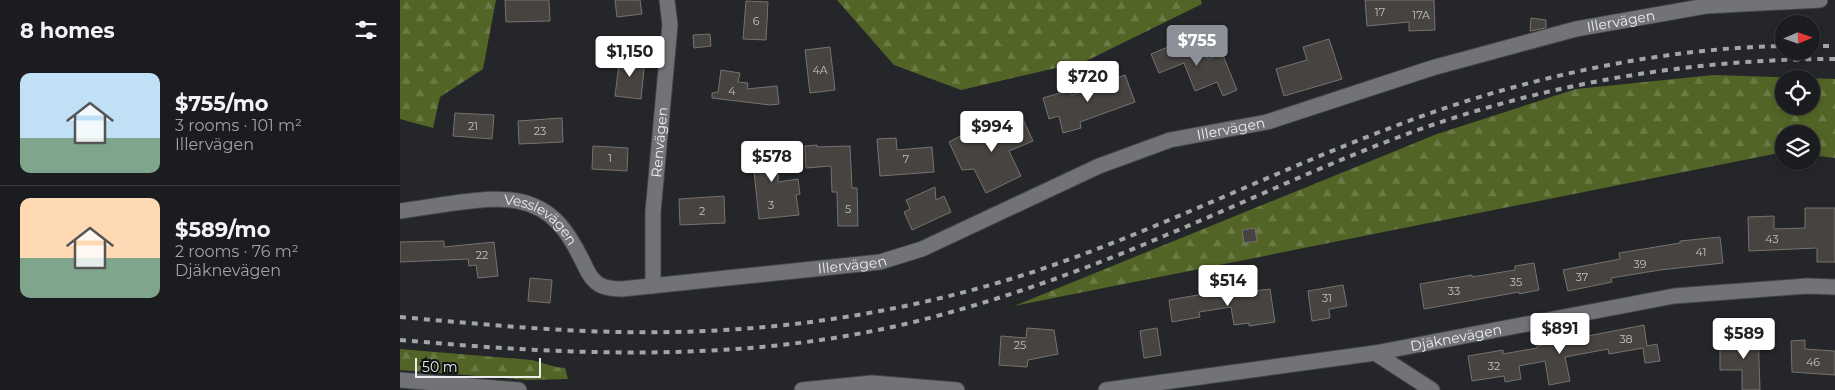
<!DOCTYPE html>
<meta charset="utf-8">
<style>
body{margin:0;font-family:Montserrat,sans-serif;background:#28292c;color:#f1f3f6;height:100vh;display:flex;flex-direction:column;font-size:19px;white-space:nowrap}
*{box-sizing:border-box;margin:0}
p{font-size:16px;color:#a0a1a4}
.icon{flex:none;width:28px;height:28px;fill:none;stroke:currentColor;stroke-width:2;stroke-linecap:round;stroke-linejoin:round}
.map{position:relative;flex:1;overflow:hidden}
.panel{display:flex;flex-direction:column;background:#1b1c1f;width:400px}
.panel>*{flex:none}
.needle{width:32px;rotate:88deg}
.tools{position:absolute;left:1375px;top:15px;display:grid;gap:10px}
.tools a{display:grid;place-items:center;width:45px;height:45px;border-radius:50%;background:#1b1c1f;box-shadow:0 2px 8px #0003,0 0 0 1px #393a3d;font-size:25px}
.scale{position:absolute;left:15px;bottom:12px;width:126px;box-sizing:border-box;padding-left:5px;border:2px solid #ebecee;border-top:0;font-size:14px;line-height:18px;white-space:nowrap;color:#ebecee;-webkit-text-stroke:4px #0e0f10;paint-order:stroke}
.price{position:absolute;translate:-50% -42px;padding:0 11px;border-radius:5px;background:#fff;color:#222;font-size:16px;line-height:32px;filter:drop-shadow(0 1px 2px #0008)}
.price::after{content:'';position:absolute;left:50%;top:30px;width:15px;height:11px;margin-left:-8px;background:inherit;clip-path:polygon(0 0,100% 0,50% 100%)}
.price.current{background:#8c9099;color:#fff}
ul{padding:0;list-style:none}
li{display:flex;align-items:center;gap:15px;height:125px;padding:0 20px}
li+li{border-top:1px solid #393a3d}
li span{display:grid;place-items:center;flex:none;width:140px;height:100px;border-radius:10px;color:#555}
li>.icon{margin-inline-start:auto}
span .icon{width:60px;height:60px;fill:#fffc;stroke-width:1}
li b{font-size:21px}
h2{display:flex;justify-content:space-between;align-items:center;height:60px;padding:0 20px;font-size:21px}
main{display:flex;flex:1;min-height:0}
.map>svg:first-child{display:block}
.forest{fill:url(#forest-firs);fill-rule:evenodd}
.building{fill:#464340;stroke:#77726f}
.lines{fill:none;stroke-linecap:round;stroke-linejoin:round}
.minor-casing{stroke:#424447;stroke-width:17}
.minor{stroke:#717377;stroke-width:15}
.rail{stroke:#a3a5a7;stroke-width:4;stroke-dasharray:6 6;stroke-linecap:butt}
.labels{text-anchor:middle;stroke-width:4;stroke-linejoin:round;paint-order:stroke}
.number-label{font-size:11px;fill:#c2c2c2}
.street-label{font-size:14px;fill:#ebecee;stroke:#0e0f10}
</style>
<main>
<section class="panel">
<h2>8 homes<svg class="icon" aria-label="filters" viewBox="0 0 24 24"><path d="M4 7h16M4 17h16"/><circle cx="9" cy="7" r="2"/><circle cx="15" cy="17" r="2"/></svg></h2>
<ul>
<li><span style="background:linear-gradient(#bfe0f5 65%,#7fa58c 0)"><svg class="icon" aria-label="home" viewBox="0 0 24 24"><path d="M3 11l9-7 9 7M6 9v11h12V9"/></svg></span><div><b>$755/mo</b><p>3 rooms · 101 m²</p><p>Illervägen</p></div></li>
<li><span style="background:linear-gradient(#ffd9b3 60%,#7fa58c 0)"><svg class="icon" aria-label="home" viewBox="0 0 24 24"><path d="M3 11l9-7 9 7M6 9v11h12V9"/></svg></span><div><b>$589/mo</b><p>2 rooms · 76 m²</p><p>Djäknevägen</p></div></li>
</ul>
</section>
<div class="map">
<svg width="1435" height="390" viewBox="0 0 1435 390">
<defs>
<pattern id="forest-firs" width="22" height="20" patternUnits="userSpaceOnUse" patternTransform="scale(1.25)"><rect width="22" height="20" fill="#526526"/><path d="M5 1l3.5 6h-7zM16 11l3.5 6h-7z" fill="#6b7b46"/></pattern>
</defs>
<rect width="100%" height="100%" fill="#242629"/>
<g class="forest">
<path d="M 0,0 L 96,0 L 83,69 L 40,97 L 33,128 L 0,119 Z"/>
<path d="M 437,0 L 801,0 L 802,4 L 686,61 L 561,90 L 494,65 Z"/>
<path d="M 1314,75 L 1435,79 L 1435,158 L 1411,155 L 1411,134 L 1384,134 L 1384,152 L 614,306 L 1037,134 L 1176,89 ZM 1384,79 L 1411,79 L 1411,106 L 1384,106 Z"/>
<path d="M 0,349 L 132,360 L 156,367 L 165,368 L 168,379 L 128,380 L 0,370 Z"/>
</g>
<g class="building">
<path d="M 105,0 L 149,0 L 150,21 L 106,22 Z"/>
<path d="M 215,0 L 240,0 L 242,14 L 217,17 Z"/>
<path d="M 965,0 L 1034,0 L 1035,30 L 1009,31 L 1009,22 L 967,26 Z"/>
<path d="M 346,1 L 368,2 L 366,40 L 343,39 Z"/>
<path d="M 1131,18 L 1146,20 L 1146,28 L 1130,31 Z"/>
<path d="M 310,34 L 311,46 L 294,48 L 293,35 Z"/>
<path d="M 929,39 L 942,79 L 884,96 L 876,69 L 907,60 L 903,47 Z"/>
<path d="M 785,40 L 792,58 L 805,52 L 808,59 L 822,53 L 837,90 L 823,96 L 817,82 L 795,91 L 784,63 L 759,73 L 751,54 Z"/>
<path d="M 430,47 L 435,90 L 410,93 L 405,50 Z"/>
<path d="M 220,56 L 245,59 L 241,99 L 215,96 Z"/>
<path d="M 321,70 L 340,73 L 338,82 L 348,83 L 347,89 L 377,86 L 379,104 L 370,105 L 312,98 L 312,93 L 318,92 Z"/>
<path d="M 725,75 L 735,102 L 680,122 L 681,128 L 663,133 L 659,116 L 649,119 L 643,98 L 670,90 L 672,95 Z"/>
<path d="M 55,113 L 94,115 L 92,139 L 53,136 Z"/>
<path d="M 622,117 L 633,141 L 609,151 L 621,176 L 586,193 L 574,169 L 562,170 L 549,142 L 572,130 L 576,138 Z"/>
<path d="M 162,118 L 163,142 L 119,144 L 118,121 Z"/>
<path d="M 496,138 L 497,150 L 532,147 L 534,172 L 480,176 L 477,139 Z"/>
<path d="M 348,143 L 379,144 L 378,182 L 398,179 L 400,194 L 396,195 L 399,215 L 359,219 L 353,161 L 348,161 Z"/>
<path d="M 417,145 L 417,147 L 450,146 L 452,188 L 457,188 L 458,226 L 438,226 L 437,192 L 432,192 L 431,166 L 406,168 L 405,146 Z"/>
<path d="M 193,146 L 228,148 L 227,171 L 192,169 Z"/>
<path d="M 535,187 L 536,200 L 544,196 L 551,212 L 512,230 L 504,212 L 510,209 L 506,200 Z"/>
<path d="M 324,196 L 325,223 L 280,225 L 279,199 Z"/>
<path d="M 1405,208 L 1435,208 L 1435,262 L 1417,262 L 1417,248 L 1349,251 L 1348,217 L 1374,216 L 1374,229 L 1405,228 Z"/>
<path d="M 855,228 L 857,241 L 844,243 L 842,230 Z"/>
<path d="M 1320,237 L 1323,263 L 1260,270 L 1211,278 L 1212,282 L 1168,291 L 1163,270 L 1220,259 L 1219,253 L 1280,243 L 1280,241 Z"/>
<path d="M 44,241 L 44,247 L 94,242 L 98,276 L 78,278 L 76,265 L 69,266 L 68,259 L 0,262 L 0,242 Z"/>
<path d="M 1134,263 L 1139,290 L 1119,294 L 1119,292 L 1024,309 L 1020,284 L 1072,275 L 1072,277 L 1115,270 L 1115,266 Z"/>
<path d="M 130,278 L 152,280 L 150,303 L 128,301 Z"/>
<path d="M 943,285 L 947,306 L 929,309 L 930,318 L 912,321 L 908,291 Z"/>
<path d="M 870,289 L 875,322 L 849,326 L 849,323 L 834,325 L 831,307 L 799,312 L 800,317 L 772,322 L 769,300 L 804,294 L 805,297 Z"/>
<path d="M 1244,325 L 1247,346 L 1257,344 L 1260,361 L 1245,363 L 1243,348 L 1209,354 L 1208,349 L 1165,357 L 1170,381 L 1149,385 L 1145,361 L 1119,366 L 1121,379 L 1105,382 L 1104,376 L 1072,381 L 1068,356 L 1103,350 L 1103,354 L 1137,348 L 1137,346 Z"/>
<path d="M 627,328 L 654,330 L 658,354 L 628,360 L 627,367 L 599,365 L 601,336 L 626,338 Z"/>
<path d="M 757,328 L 761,355 L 744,358 L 740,331 Z"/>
<path d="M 1341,330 L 1358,330 L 1360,390 L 1342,390 L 1342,370 L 1320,370 L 1320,349 L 1341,348 Z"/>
<path d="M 1405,340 L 1405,349 L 1435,351 L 1435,375 L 1392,372 L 1391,341 Z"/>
</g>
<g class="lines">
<g class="minor-casing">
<g id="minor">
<path id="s1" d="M 0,211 C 34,207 84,195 118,201 C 154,208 169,233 184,264 C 187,271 192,281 200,285 C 206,288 215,289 222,289 L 480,262 L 522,249 L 699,166 L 770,140 L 867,122 L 1032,68 L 1176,29 L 1306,6 L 1420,0"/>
<path id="s2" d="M 253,286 L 253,212 L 270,25 L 267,0"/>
<path d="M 975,353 L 1032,390"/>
<path d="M 0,380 L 119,390"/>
<path d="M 402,390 L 472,383 L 557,390"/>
<path id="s3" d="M 706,390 L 975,353 L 1274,296 L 1407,286 L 1435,287"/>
</g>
</g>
<use href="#minor" class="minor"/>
<g class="rail">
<path d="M 1411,46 L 1435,46"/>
<path d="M 0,317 C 90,325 181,334 272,332 C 397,330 521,309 639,270 C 757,230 869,174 985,130 C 1106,82 1253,48 1384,46"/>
<path d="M 0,340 C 178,356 358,364 533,317 C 612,296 689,268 764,236 C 858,197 950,152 1047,120 C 1173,79 1303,59 1435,59"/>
</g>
</g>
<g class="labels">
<g class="number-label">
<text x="980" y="16">17</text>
<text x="1021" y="19">17A</text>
<text x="356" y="25">6</text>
<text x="420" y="74">4A</text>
<text x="332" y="95">4</text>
<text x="73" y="130">21</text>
<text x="140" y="135">23</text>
<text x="210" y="162">1</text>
<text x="506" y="163">7</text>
<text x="371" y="209">3</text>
<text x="448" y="213">5</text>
<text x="302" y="215">2</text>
<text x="1372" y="243">43</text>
<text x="1301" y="256">41</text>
<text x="82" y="259">22</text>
<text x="1240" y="268">39</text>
<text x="1182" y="281">37</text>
<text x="1116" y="286">35</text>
<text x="1054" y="295">33</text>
<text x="927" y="302">31</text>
<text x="1226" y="343">38</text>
<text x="620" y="349">25</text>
<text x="1413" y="366">46</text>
<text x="1094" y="370">32</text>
</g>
<g class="street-label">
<text dy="5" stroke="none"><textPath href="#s1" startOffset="1305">Illervägen</textPath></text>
<text dy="5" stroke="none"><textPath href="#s1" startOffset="900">Illervägen</textPath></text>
<text dy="5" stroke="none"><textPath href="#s2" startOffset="144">Renvägen</textPath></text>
<text dy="5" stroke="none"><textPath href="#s1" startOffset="148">Vesslevägen</textPath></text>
<text dy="5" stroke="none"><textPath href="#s1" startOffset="495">Illervägen</textPath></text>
<text dy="5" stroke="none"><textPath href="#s3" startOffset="354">Djäknevägen</textPath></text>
</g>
</g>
</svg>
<div class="tools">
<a><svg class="needle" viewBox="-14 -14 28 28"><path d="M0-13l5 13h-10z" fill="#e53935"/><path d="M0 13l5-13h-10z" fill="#a0a1a4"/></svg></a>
<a><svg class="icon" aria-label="locate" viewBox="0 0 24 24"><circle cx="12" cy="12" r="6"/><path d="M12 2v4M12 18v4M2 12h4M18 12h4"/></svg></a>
<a><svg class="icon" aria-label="layers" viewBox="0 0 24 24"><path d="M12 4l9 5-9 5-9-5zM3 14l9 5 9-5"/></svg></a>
</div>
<div class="scale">50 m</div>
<b class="price current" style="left:797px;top:67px">$755</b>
<b class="price" style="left:230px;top:78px">$1,150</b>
<b class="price" style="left:688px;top:103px">$720</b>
<b class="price" style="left:592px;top:153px">$994</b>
<b class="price" style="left:372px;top:183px">$578</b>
<b class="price" style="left:828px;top:307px">$514</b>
<b class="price" style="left:1160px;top:355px">$891</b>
<b class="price" style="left:1344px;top:360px">$589</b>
</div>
</main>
